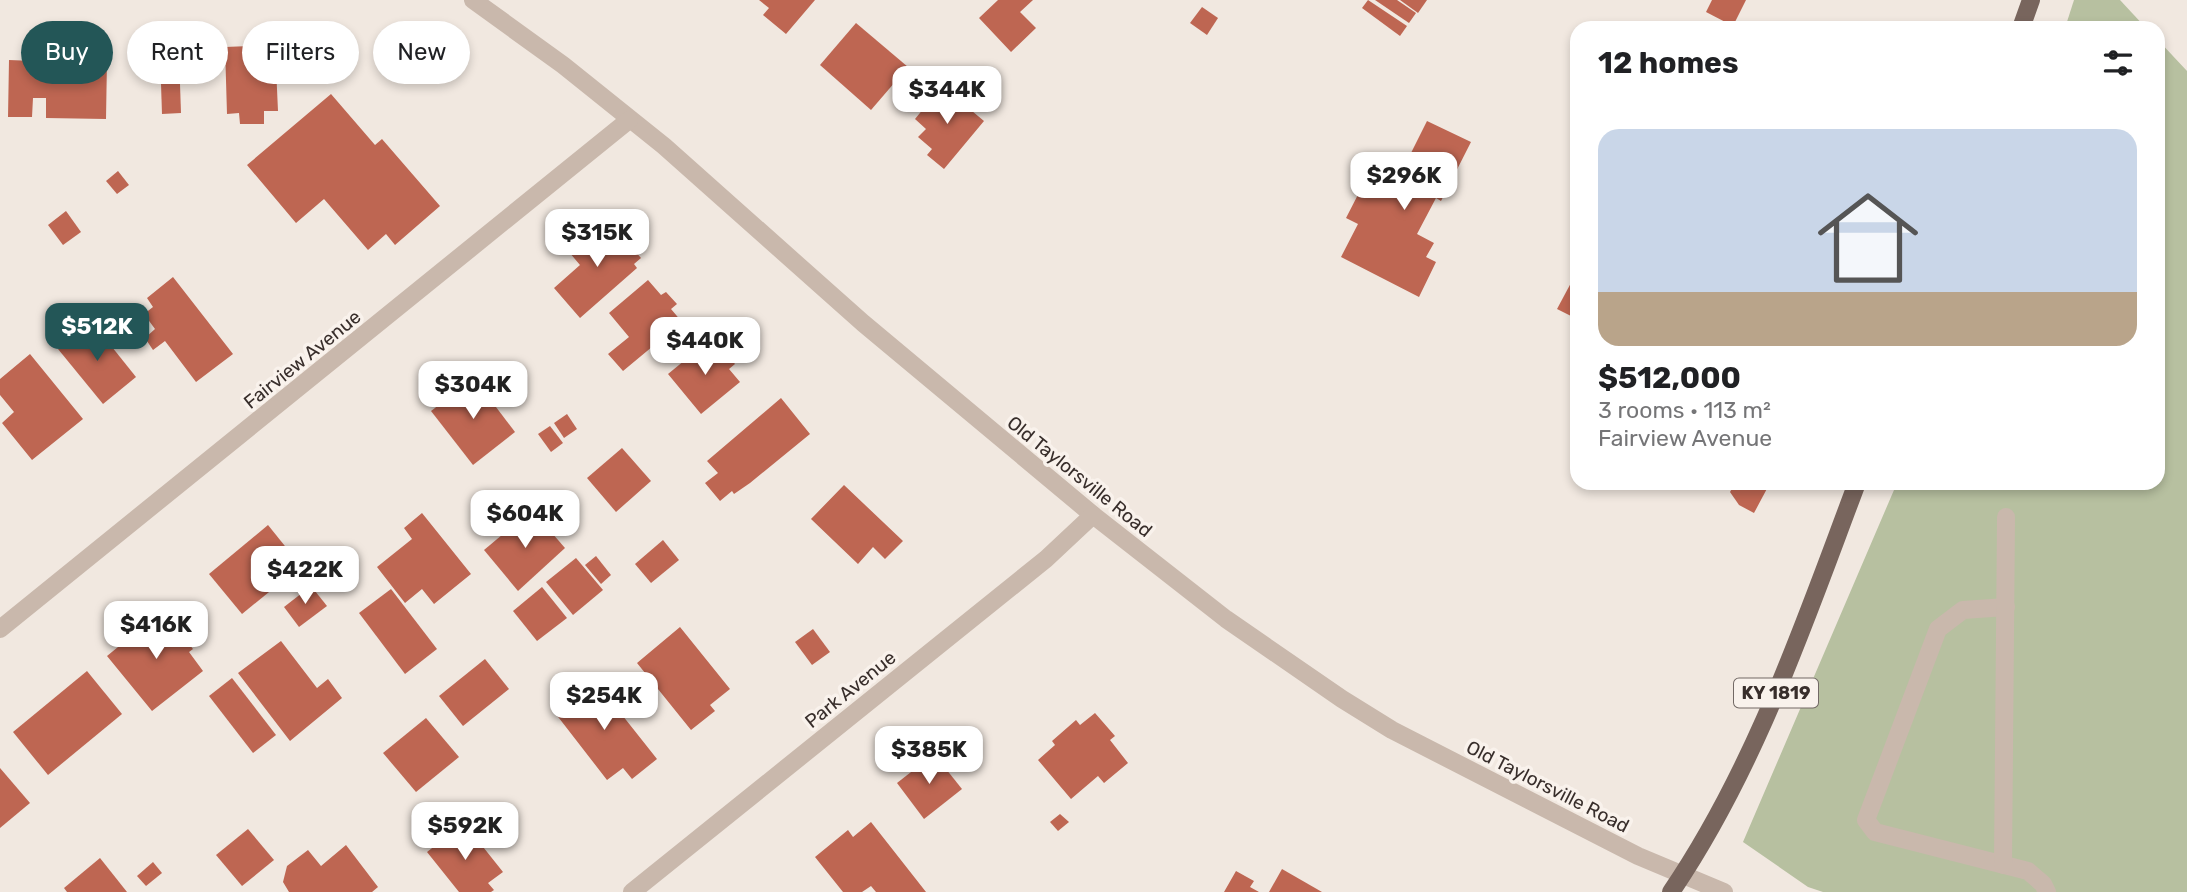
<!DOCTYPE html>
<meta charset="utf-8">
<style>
body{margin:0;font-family:Rubik,sans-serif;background:#f6f6f6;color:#202124;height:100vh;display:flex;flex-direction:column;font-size:26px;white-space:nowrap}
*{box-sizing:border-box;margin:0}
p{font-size:23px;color:#757577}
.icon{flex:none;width:38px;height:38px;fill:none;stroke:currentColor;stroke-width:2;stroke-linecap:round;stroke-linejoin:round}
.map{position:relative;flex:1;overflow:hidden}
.drawer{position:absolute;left:1570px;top:21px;width:595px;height:469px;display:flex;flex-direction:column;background:#fff;border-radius:21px;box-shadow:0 4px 10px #0003}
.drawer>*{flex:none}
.hud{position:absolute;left:21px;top:21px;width:665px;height:63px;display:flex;gap:14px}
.price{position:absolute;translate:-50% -60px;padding:0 16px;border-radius:14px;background:#fff;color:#222;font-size:23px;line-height:46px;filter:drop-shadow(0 2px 4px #0008)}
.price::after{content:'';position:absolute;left:50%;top:42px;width:21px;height:16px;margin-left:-10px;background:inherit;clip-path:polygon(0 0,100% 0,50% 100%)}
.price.current{background:#235657;color:#fff}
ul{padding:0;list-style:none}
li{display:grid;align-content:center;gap:14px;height:371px;padding:0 28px}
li+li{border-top:2px solid #e0e0e0}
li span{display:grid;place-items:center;height:217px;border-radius:21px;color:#555}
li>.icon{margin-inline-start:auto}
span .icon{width:126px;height:126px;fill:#fffc;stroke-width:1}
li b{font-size:30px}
h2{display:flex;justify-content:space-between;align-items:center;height:84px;padding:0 28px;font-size:30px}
.chip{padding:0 24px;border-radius:32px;background:#fff;box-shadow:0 4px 10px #0003;font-size:24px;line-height:63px}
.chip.current{background:#235657;color:#fff}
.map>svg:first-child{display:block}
.green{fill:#b7c0a0}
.building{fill:#be6652}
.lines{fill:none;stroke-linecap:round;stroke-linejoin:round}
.minor{stroke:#c9b8ac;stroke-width:18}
.major{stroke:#78655d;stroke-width:18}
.labels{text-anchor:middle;stroke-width:7;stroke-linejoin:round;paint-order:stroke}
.shield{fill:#f9f2ec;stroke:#726965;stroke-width:2}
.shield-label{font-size:18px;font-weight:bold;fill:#382e2b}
.street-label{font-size:19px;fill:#382e2b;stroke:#f9f2ec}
</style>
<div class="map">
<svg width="2187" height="892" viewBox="0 0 2187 892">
<rect width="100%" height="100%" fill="#f1e8e0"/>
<g class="green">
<path d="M 2074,0 L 2120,0 L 2146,28 L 2065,28 Z"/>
<path d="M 2158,40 L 2187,71 L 2187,892 L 1823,892 L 1808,887 L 1743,842 L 1897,483 L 2158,483 Z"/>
</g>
<g class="building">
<path d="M 759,0 L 815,0 L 786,34 L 763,15 L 769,8 Z"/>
<path d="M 998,0 L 1033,0 L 1020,12 L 1036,28 L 1011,52 L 979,18 Z"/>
<path d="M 1368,0 L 1407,26 L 1400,36 L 1362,8 Z"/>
<path d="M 1375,0 L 1397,0 L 1416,13 L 1409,23 Z"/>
<path d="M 1400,0 L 1427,0 L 1418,13 Z"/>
<path d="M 1712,0 L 1746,0 L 1733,26 L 1706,12 Z"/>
<path d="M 1202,7 L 1218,18 L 1207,35 L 1190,23 Z"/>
<path d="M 856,23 L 908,67 L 871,110 L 820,65 Z"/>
<path d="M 275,45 L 278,111 L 264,111 L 264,124 L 240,124 L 239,113 L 227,114 L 225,47 Z"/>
<path d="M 62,48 L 87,48 L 86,59 L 107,60 L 106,119 L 46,118 L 46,98 L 33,98 L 32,117 L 8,117 L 9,60 L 34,61 L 34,72 L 46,72 L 46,60 L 61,60 Z"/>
<path d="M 161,84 L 180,84 L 181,113 L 162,114 Z"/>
<path d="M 942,86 L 984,121 L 944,169 L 927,155 L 932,149 L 918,137 L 926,129 L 915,119 Z"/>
<path d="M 331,94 L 375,145 L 382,139 L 440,206 L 395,245 L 386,234 L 368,250 L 324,199 L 296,223 L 247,165 Z"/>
<path d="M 1427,121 L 1471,142 L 1441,201 L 1436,198 L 1417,234 L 1434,243 L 1426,257 L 1436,262 L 1419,297 L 1341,257 L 1358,224 L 1346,218 L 1364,183 L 1375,189 L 1384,172 L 1398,179 Z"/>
<path d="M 118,171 L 129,185 L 117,194 L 106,181 Z"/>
<path d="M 66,211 L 81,232 L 63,245 L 48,225 Z"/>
<path d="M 603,223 L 610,231 L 614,227 L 641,258 L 634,264 L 637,268 L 580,318 L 554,288 L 580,265 L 569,252 Z"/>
<path d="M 173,277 L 233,354 L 196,382 L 165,341 L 153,350 L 145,338 L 155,329 L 144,314 L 153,307 L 147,298 Z"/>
<path d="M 648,280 L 661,295 L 666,292 L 677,304 L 671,309 L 682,322 L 623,371 L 608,354 L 629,337 L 609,313 Z"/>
<path d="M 1572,281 L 1577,283 L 1577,319 L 1557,309 Z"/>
<path d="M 92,322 L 136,377 L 103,404 L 58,349 Z"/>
<path d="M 707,342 L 719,357 L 725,352 L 735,364 L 729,369 L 740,382 L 701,414 L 668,374 Z"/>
<path d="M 30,354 L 83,419 L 32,460 L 2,423 L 14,412 L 0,395 L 0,379 Z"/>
<path d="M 474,378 L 515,432 L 473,465 L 431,411 Z"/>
<path d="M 781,398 L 810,434 L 750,483 L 734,494 L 732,491 L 720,501 L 705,483 L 718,473 L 707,461 Z"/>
<path d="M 567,414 L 577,429 L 564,438 L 554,423 Z"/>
<path d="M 550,426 L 563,443 L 551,452 L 538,434 Z"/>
<path d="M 622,448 L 651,481 L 616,512 L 587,478 Z"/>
<path d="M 1735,483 L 1770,483 L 1754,513 L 1739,505 L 1730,492 Z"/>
<path d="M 844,485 L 903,541 L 885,559 L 873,547 L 858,564 L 811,519 Z"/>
<path d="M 532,510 L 565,548 L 518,591 L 484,550 Z"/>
<path d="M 422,513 L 471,574 L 434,604 L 422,589 L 405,603 L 377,567 L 412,539 L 404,528 Z"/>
<path d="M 268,525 L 301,566 L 242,614 L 209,574 Z"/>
<path d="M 663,540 L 679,560 L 651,583 L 635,564 Z"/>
<path d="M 596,556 L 611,575 L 601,584 L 585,565 Z"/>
<path d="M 576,558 L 603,590 L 573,615 L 546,582 Z"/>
<path d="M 311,586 L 327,606 L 299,627 L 284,607 Z"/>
<path d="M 542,587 L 567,618 L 537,641 L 513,611 Z"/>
<path d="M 391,589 L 437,649 L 405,674 L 359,613 Z"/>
<path d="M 162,611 L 193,649 L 189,652 L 203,671 L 152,711 L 107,656 Z"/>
<path d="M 680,627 L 730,689 L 710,705 L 715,711 L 691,730 L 637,663 Z"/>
<path d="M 813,629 L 830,652 L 812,665 L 795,642 Z"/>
<path d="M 281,641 L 317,688 L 328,679 L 342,698 L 290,741 L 238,673 Z"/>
<path d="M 485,659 L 509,689 L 463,726 L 439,696 Z"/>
<path d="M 87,671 L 122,714 L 48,775 L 13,732 Z"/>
<path d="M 592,677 L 657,759 L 632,779 L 623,768 L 607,780 L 552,709 Z"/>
<path d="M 232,678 L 276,735 L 253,753 L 209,696 Z"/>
<path d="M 1095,713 L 1115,736 L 1110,740 L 1128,763 L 1104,783 L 1098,776 L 1071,799 L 1038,760 L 1055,745 L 1052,741 L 1076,720 L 1080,725 Z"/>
<path d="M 426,718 L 459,757 L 416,792 L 383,753 Z"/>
<path d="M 934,754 L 962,789 L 924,819 L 897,783 Z"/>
<path d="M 0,768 L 30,803 L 0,828 Z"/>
<path d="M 1060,814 L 1069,822 L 1058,831 L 1050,822 Z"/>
<path d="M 871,822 L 926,892 L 876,892 L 871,886 L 862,892 L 843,892 L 815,857 L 848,830 L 853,837 Z"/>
<path d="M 464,823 L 503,872 L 488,883 L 494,890 L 491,892 L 459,892 L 427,852 Z"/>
<path d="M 248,829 L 274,860 L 242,886 L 216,855 Z"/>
<path d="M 346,845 L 378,887 L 372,892 L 289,892 L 283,882 L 287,866 L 308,850 L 321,866 Z"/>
<path d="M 100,858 L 127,892 L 67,892 L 64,888 Z"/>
<path d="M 153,862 L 162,873 L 146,886 L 137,876 Z"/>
<path d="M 1282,869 L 1322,892 L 1269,892 Z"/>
<path d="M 1236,871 L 1254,881 L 1250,887 L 1259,892 L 1224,892 Z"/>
</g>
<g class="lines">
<g class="minor">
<path d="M 473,0 L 563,65 L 664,146 L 863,323 L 1093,515 L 1226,619 L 1342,699 L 1392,730 L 1638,856 L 1724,892"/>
<path d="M 2006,607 L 1963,610 L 1938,629 L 1866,820 L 1875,832 L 2028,871 L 2043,884 L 2047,892"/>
<path d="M 0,629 L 629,120"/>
<path d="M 2003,865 L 2006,517"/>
<path d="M 632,892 L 1046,559 L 1093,515"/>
</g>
<g class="major">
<path d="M 2021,28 L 2031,0"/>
<path d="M 1671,892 C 1756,767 1804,623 1857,483"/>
</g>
</g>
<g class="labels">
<rect class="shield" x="1734" y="678.5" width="84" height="29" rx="5"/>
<g class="shield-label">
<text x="1776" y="699">KY 1819</text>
</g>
<g class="street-label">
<text transform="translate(302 359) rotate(-39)" y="7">Fairview Avenue</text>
<text transform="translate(1080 476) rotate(39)" y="7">Old Taylorsville Road</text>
<text transform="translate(850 689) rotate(-39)" y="7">Park Avenue</text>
<text transform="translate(1548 786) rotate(27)" y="7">Old Taylorsville Road</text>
</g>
</g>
</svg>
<b class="price" style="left:947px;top:126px">$344K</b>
<b class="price" style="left:1404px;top:212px">$296K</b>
<b class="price" style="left:597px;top:269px">$315K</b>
<b class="price current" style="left:97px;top:363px">$512K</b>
<b class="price" style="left:705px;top:377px">$440K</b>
<b class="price" style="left:473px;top:421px">$304K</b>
<b class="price" style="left:525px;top:550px">$604K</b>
<b class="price" style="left:305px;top:606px">$422K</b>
<b class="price" style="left:156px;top:661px">$416K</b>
<b class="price" style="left:604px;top:732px">$254K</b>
<b class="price" style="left:929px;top:786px">$385K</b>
<b class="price" style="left:465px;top:862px">$592K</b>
<div class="hud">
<a class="chip current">Buy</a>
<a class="chip">Rent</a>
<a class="chip">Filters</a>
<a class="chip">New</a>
</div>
<section class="drawer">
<h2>12 homes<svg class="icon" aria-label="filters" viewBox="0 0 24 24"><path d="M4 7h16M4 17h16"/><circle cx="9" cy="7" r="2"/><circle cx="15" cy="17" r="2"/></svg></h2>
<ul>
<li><span style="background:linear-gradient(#c9d6e8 75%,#b9a48a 0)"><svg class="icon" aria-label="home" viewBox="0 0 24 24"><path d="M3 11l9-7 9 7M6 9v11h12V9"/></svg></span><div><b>$512,000</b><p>3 rooms · 113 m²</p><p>Fairview Avenue</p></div></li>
</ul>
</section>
</div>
